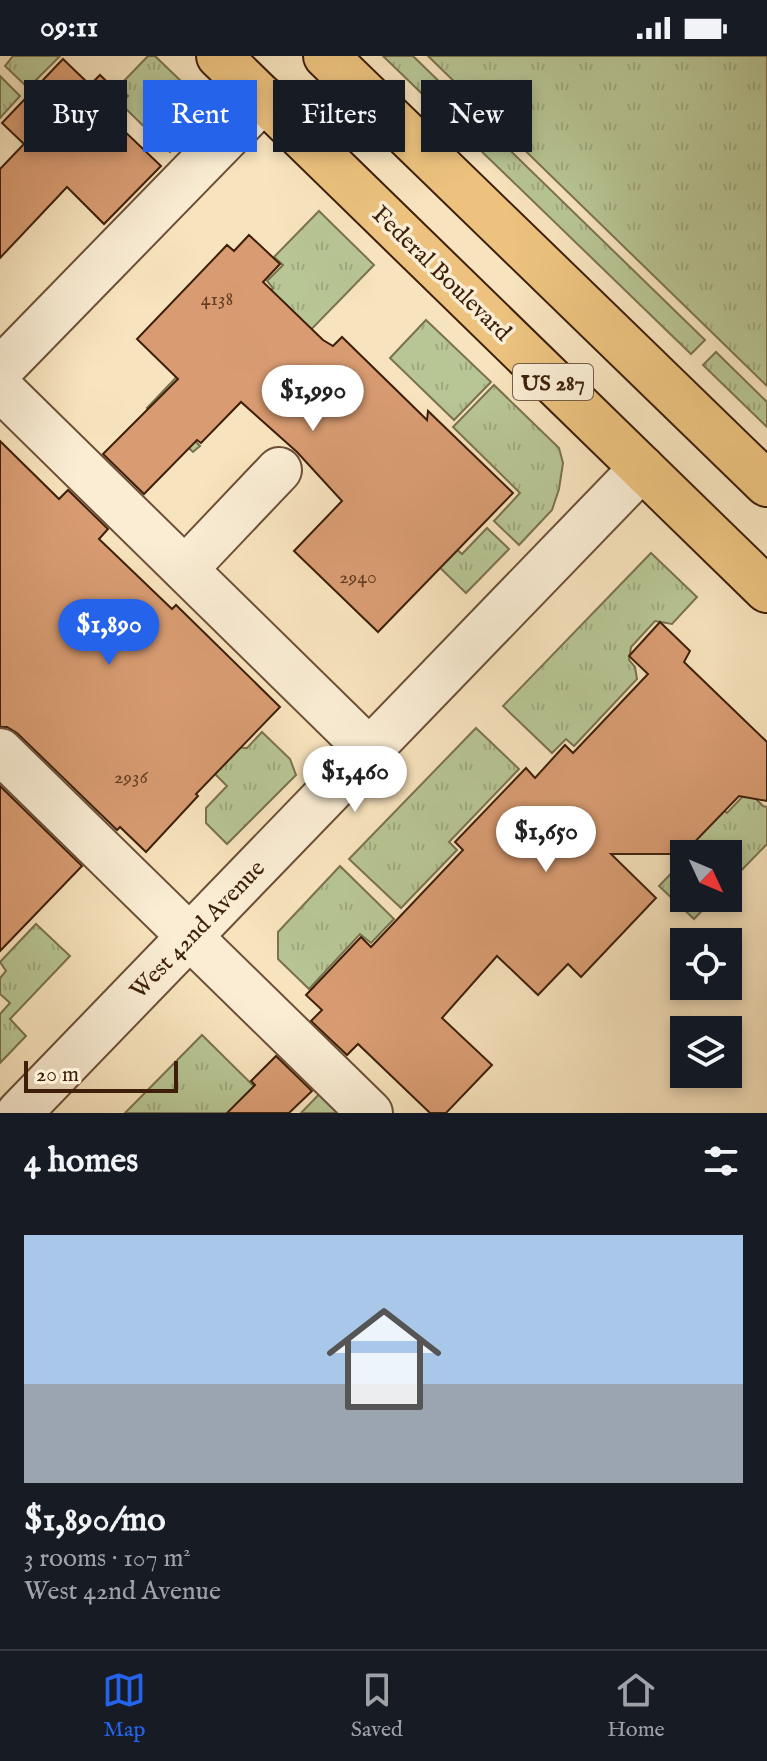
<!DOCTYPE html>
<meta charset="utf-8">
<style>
body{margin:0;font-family:"IM FELL English",serif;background:#20242c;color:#f1f3f6;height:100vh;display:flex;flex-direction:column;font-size:30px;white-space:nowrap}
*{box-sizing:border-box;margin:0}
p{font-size:26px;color:#9ea1a6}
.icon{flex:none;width:44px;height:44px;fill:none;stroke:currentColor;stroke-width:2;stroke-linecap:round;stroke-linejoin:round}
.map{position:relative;height:1057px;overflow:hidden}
.sheet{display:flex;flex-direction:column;background:#171b24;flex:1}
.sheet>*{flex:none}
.banner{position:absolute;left:24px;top:24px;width:720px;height:72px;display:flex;gap:16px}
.needle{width:52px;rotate:134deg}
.controls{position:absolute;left:670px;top:784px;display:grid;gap:16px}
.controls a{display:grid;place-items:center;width:72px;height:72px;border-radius:0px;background:#171b24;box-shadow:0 4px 12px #0003;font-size:40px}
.scale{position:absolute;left:24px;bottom:20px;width:154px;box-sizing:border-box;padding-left:8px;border:4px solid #3d1f0a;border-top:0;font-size:22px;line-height:28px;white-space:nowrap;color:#3d1f0a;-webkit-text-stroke:6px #faedd4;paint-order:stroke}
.price{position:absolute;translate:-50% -68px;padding:0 18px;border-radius:28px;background:#fff;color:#222;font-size:26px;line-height:52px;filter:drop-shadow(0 2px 4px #0008)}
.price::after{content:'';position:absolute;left:50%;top:48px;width:24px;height:18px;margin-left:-12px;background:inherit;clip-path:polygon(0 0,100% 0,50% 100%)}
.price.on{background:#2563eb;color:#fff}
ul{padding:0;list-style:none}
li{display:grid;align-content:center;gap:16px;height:424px;padding:0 24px}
li span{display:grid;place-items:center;height:248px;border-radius:0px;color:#555}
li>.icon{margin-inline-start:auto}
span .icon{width:144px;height:144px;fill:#fffc;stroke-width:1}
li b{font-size:34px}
h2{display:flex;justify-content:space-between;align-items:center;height:96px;padding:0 24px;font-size:34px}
.pill{padding:0 28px;border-radius:0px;background:#171b24;box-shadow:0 4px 12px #0003;font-size:28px;line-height:72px}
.pill.on{background:#2563eb;color:#fff}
.status{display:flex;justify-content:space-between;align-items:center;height:56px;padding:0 40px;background:#171b24;direction:ltr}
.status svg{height:22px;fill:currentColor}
.tabs{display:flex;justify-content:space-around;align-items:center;height:112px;border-top:2px solid #363941;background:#171b24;font-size:22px;color:#9ea1a6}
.tabs a{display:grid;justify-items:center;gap:4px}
.tabs .on{color:#2563eb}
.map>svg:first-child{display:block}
.grass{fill:url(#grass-tufts);stroke:#7a724f;stroke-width:2}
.building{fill:#d99c72;stroke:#3d1f0a;stroke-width:2}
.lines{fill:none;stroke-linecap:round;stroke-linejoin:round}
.minor-casing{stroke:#6c5037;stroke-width:48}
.major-casing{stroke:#3d1f0a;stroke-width:48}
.minor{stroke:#faedd4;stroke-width:44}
.major{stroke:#ecc27e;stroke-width:44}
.labels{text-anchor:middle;stroke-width:7;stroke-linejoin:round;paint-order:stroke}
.number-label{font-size:20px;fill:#643e24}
.shield{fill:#faedd4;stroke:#765d47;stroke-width:2}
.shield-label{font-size:22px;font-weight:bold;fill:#3d1f0a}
.street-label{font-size:24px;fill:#3d1f0a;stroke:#faedd4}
</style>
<div class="status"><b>09:11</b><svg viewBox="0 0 49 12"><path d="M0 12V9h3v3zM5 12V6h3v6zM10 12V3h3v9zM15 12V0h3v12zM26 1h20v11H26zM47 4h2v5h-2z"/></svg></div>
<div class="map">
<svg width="767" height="1057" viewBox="0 0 767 1057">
<defs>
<pattern id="grass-tufts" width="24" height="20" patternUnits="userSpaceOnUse" patternTransform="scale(2)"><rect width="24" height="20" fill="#b8c594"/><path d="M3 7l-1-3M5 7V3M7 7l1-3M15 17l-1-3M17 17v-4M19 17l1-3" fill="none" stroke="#9fa97e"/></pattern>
</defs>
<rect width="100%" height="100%" fill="#f7e3bd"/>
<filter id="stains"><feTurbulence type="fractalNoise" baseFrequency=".0025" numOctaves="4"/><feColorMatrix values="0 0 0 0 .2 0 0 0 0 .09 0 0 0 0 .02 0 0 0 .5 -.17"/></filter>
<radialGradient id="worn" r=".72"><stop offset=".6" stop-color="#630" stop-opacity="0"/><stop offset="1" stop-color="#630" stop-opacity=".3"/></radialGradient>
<g class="grass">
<path d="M 13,0 L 60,0 L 28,32 L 5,10 Z"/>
<path d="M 148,0 L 155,0 L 211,54 L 170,96 L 121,48 L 128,40 L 119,30 Z"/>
<path d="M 383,0 L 413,0 L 705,284 L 691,298 Z"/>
<path d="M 428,0 L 767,0 L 767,330 Z"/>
<path d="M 0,20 L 20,40 L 0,62 Z"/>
<path d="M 319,155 L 374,209 L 218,369 L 184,374 L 200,390 L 193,396 L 147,352 L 184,313 L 189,317 L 273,232 L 267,225 L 283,209 L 274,201 Z"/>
<path d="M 426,264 L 491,326 L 454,364 L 390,302 Z"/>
<path d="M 716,296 L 767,346 L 767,371 L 703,309 Z"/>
<path d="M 494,329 L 559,392 L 563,407 L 559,433 L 552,454 L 519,489 L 494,465 L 520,437 L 453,371 Z"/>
<path d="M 487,472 L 509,493 L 466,537 L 429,501 L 446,484 L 462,498 Z"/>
<path d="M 651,497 L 697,541 L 672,568 L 655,565 L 631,591 L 629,604 L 635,611 L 637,623 L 574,690 L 566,683 L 552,697 L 503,650 Z"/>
<path d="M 476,672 L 519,713 L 449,786 L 457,794 L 401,852 L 349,803 Z"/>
<path d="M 262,676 L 290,703 L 296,719 L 227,788 L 206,767 L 206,752 L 227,730 L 207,710 L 226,691 L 247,692 Z"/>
<path d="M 748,735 L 763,750 L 767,751 L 767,788 L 728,828 L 728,798 L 689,798 L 683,792 L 721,752 L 727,757 Z"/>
<path d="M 684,804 L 684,842 L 714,842 L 694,863 L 659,830 Z"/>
<path d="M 340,810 L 394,863 L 371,887 L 360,878 L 309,933 L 278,903 L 278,876 Z"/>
<path d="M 36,868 L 70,900 L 10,963 L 26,980 L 0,1007 L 0,958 L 10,947 L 0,938 L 0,922 L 6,915 L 0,906 Z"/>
<path d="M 202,979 L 281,1057 L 125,1057 Z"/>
<path d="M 329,1028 L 358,1057 L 301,1057 Z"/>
</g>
<g class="building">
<path d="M 63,3 L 90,29 L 100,19 L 125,43 L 121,72 L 161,110 L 104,168 L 67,131 L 0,202 L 0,113 L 24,88 L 2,67 Z"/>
<path d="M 249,179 L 280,208 L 263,226 L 323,284 L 333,290 L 342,281 L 427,364 L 428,355 L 513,437 L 378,576 L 294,495 L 342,445 L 297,396 L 241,346 L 201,387 L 197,384 L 144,438 L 103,398 L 178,323 L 137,283 L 227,189 L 234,195 Z"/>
<path d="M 0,385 L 59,443 L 68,434 L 108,473 L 99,483 L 172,553 L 176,549 L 280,651 L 196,738 L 198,740 L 146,796 L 120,771 L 117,774 L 17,677 L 7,671 L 0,671 Z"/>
<path d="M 660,566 L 690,595 L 684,606 L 767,686 L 767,745 L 739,740 L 683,798 L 611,798 L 656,842 L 581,921 L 568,908 L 538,939 L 497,900 L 442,962 L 492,1009 L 446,1057 L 430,1057 L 358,988 L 347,999 L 311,965 L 322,954 L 306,939 L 361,881 L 371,891 L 463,794 L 455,786 L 526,712 L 535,722 L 565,689 L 573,697 L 648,618 L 629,600 Z"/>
<path d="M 0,730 L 82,810 L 0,895 Z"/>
<path d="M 276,1000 L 312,1035 L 289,1057 L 227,1057 L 255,1029 L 251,1025 Z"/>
</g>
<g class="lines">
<g class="minor-casing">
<g id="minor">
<path d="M 0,314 L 264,43"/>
<path d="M 0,332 L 369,694"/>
<path d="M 185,513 L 279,414"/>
<path d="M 0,695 L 370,1057"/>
<path d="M 19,1057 L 642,412"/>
</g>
</g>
<g class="major-casing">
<g id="major">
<path d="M 219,0 L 767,534"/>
<path d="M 326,0 L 767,428"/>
</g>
</g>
<use href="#minor" class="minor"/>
<use href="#major" class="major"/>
</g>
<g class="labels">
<g class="number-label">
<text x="217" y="249">4138</text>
<text x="358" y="527">2940</text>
<text x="131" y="727">2936</text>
</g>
<rect class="shield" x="513" y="308" width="80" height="36" rx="6"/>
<g class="shield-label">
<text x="553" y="334">US 287</text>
</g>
<g class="street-label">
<text transform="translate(442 217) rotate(44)" y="8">Federal Boulevard</text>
<text transform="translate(197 873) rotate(-46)" y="8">West 42nd Avenue</text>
</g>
</g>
<rect width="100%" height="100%" filter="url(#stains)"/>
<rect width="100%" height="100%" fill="url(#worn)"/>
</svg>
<div class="controls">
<a><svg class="needle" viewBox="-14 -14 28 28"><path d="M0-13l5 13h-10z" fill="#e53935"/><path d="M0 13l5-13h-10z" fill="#9ea1a6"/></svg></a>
<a><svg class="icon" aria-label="locate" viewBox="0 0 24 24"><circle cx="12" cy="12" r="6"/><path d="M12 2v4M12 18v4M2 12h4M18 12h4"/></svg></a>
<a><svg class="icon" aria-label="layers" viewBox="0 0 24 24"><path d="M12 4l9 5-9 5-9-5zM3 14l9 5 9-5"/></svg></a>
</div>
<div class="scale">20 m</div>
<b class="price" style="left:313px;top:377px">$1,990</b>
<b class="price on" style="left:109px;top:611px">$1,890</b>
<b class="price" style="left:355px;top:758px">$1,460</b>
<b class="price" style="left:546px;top:818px">$1,650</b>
<div class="banner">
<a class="pill">Buy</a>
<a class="pill on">Rent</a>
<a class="pill">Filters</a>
<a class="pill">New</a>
</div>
</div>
<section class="sheet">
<h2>4 homes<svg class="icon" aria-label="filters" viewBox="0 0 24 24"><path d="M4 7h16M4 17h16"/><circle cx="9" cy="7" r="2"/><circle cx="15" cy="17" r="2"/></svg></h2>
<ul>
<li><span style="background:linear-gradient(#a9c7e8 60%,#9aa5b1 0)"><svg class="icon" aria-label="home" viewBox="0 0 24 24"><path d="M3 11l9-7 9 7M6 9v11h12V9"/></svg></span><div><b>$1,890/mo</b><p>3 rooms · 107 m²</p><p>West 42nd Avenue</p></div></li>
</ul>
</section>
<nav class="tabs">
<a class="on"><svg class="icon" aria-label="map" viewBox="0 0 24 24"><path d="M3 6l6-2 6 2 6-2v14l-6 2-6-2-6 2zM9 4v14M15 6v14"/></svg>Map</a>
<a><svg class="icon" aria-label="saved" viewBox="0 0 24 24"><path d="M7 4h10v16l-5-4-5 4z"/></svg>Saved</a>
<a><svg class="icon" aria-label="home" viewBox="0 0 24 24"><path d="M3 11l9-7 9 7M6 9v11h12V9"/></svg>Home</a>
</nav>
